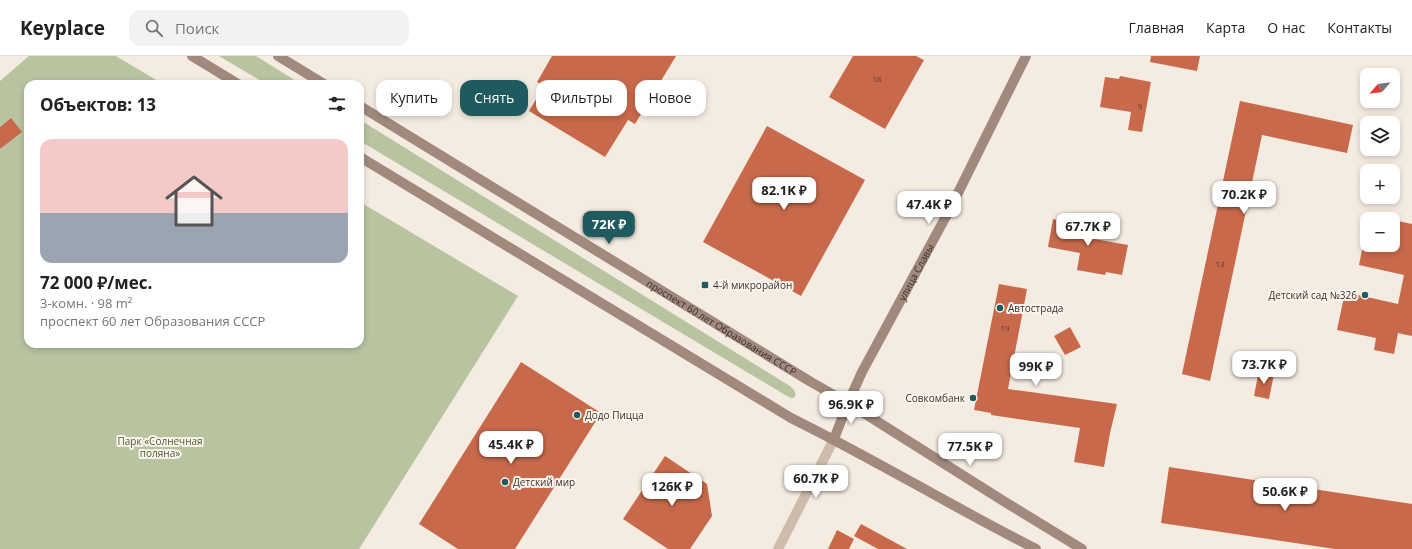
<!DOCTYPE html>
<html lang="ru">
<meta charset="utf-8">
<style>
body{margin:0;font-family:"Open Sans",sans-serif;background:#f2f2f2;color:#222;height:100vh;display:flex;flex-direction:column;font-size:15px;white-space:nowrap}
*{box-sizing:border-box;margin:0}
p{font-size:13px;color:#767676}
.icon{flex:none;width:22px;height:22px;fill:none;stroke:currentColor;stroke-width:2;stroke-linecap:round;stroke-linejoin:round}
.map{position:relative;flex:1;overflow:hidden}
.side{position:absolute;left:24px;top:24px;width:340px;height:268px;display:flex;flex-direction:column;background:#fff;border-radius:12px;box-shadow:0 2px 6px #0003}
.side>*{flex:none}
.hud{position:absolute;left:376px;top:24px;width:380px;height:36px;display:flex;gap:8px}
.needle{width:26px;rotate:242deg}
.buttons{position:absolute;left:1360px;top:12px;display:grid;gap:8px}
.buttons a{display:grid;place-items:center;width:40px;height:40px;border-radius:8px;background:#fff;box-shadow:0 2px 6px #0003;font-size:20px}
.price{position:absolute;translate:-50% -34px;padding:0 9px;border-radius:8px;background:#fff;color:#222;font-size:13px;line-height:26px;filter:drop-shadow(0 1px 2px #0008)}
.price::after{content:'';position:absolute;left:50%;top:24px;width:12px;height:9px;margin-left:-6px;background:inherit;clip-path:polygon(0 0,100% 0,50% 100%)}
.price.current{background:#1f5a5e;color:#fff}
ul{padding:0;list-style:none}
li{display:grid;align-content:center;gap:8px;height:212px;padding:0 16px}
li span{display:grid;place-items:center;height:124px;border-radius:12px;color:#555}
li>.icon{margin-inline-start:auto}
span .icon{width:72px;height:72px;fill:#fffc;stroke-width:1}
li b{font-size:17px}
h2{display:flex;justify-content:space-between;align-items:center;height:48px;padding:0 16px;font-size:17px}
.chip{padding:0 14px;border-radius:12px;background:#fff;box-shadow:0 2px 6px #0003;font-size:14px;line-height:36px}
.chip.current{background:#1f5a5e;color:#fff}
header{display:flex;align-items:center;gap:24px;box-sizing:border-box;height:56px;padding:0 20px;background:#fff;border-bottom:1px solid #e0e0e0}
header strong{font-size:19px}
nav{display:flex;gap:22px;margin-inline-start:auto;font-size:14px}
.search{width:280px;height:36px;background:#f2f2f2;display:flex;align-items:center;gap:10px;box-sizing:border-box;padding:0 14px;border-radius:12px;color:#767676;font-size:15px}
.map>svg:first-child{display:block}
.green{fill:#b8c4a0}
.building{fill:#c8694b}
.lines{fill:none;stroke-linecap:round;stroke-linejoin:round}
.minor{stroke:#cdbbac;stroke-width:10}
.secondary{stroke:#a18a7d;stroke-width:10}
.poi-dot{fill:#1f5a5e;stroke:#fbf5ee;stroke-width:1.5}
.labels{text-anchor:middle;stroke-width:4;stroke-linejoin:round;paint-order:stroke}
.number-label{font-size:8px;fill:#5e3e33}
.street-label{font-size:10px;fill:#3b302b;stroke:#fbf5ee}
.poi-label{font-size:10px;fill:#3b302b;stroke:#fbf5ee;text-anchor:start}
.park-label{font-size:10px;fill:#4a5a2e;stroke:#fbf5ee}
</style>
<header>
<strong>Keyplace</strong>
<div class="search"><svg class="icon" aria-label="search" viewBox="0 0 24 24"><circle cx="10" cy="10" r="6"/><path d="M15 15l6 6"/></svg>Поиск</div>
<nav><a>Главная</a><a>Карта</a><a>О нас</a><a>Контакты</a></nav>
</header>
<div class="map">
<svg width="1412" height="493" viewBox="0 0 1412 493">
<rect width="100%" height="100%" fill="#f4ebe1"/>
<g class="green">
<path d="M 29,0 L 116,0 L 163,28 L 28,28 L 28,288 L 360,288 L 360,146 L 518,240 L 359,493 L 0,493 L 0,25 Z"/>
<path d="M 219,0 L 256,0 L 301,28 L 266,28 Z"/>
<path d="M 360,64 L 790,330 C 793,333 797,336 795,341 L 792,342 L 787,340 L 360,85 Z"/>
</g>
<g class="building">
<path d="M 552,0 L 676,0 L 635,68 L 628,64 L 605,101 L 529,55 L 544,30 L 537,26 Z"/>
<path d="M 853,0 L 916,0 L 924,4 L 885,73 L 829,41 Z"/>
<path d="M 1151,0 L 1200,0 L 1197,15 L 1150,6 Z"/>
<path d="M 1120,20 L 1151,26 L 1142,76 L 1128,74 L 1131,56 L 1100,51 L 1105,21 L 1119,23 Z"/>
<path d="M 1240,45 L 1353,69 L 1347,97 L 1262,79 L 1210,325 L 1182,318 Z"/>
<path d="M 11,62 L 22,76 L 0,93 L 0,71 Z"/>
<path d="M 767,70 L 865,124 L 801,240 L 703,186 Z"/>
<path d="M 1053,163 L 1068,166 L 1068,163 L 1096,168 L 1094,183 L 1128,189 L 1122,219 L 1106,216 L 1105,219 L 1077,214 L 1080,197 L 1048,191 Z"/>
<path d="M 1393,164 L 1412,168 L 1412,280 L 1398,277 L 1394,298 L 1374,294 L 1376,282 L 1337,274 L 1345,236 L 1398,248 L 1404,219 L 1359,209 L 1363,189 L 1393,189 Z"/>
<path d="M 999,228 L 1027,233 L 1008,333 L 1117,348 L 1110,377 L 1104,411 L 1074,406 L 1080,372 L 991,359 L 991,357 L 974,354 Z"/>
<path d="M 1070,271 L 1081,291 L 1065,299 L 1054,280 Z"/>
<path d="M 521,306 L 601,357 L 515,493 L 458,493 L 419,468 Z"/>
<path d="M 1259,314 L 1274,318 L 1269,343 L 1254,340 Z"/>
<path d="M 665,400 L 707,428 L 712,460 L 690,493 L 668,493 L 623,463 Z"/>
<path d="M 1169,411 L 1412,448 L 1412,493 L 1335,493 L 1161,467 Z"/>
<path d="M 861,468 L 907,493 L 878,493 L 854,480 Z"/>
<path d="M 837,474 L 854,483 L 849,493 L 828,493 Z"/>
</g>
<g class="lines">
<path class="minor" d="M 778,493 L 834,383"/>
<g class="secondary">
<path d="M 192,0 L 238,28"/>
<path d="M 278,0 L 324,28"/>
<path id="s1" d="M 360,50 L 811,326 L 848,347 L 1005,446 L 1082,493"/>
<path d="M 360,101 L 791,362 C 874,403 953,451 1036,493"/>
<path id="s2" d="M 834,383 L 848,347 L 862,316 L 951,151 L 1026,0"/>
</g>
</g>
<g class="poi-dot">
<rect x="701" y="225" width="8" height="8" rx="2"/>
<circle cx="1365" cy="239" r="4"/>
<circle cx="1000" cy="252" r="4"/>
<circle cx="973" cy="342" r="4"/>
<circle cx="577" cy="359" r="4"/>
<circle cx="505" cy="426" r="4"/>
</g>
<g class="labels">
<g class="number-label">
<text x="877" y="26">18</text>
<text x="1140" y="53">9</text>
<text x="1220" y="211">13</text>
<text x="1005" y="275">19</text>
</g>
<g class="street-label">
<text dy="4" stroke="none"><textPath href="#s2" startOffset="186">улица Славы</textPath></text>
<text dy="4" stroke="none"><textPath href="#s1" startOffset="424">проспект 60 лет Образования СССР</textPath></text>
</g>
<g class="poi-label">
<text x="713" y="233">4-й микрорайон</text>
<text x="1357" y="243" text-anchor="end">Детский сад №326</text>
<text x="1008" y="256">Автострада</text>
<text x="965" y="346" text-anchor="end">Совкомбанк</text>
<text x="585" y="363">Додо Пицца</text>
<text x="513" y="430">Детский мир</text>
</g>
<g class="park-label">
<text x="160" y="389">Парк «Солнечная<tspan x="160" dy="12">поляна»</tspan></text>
</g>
</g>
</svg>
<div class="buttons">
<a><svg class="needle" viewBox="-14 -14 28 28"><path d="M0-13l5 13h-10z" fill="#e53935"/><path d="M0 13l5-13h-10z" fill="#767676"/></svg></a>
<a><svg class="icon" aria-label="layers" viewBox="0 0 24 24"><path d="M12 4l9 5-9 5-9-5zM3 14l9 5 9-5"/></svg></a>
<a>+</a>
<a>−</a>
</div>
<b class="price" style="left:784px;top:155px">82.1K ₽</b>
<b class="price" style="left:1244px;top:159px">70.2K ₽</b>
<b class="price" style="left:929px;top:169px">47.4K ₽</b>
<b class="price current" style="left:609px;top:189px">72K ₽</b>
<b class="price" style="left:1088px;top:191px">67.7K ₽</b>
<b class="price" style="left:1264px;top:329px">73.7K ₽</b>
<b class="price" style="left:1036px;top:331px">99K ₽</b>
<b class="price" style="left:851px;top:369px">96.9K ₽</b>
<b class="price" style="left:511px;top:409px">45.4K ₽</b>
<b class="price" style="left:970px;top:411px">77.5K ₽</b>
<b class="price" style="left:816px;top:443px">60.7K ₽</b>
<b class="price" style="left:672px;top:451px">126K ₽</b>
<b class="price" style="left:1285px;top:456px">50.6K ₽</b>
<div class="hud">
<a class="chip">Купить</a>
<a class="chip current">Снять</a>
<a class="chip">Фильтры</a>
<a class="chip">Новое</a>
</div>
<section class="side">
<h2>Объектов: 13<svg class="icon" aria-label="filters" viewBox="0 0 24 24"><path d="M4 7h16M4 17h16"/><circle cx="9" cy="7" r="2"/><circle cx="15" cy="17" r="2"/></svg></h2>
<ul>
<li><span style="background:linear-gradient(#f6c9c9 60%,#9aa5b1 0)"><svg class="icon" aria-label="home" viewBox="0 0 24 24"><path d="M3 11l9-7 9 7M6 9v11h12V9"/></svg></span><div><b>72 000 ₽/мес.</b><p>3-комн. · 98 m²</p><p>проспект 60 лет Образования СССР</p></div></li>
</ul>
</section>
</div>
